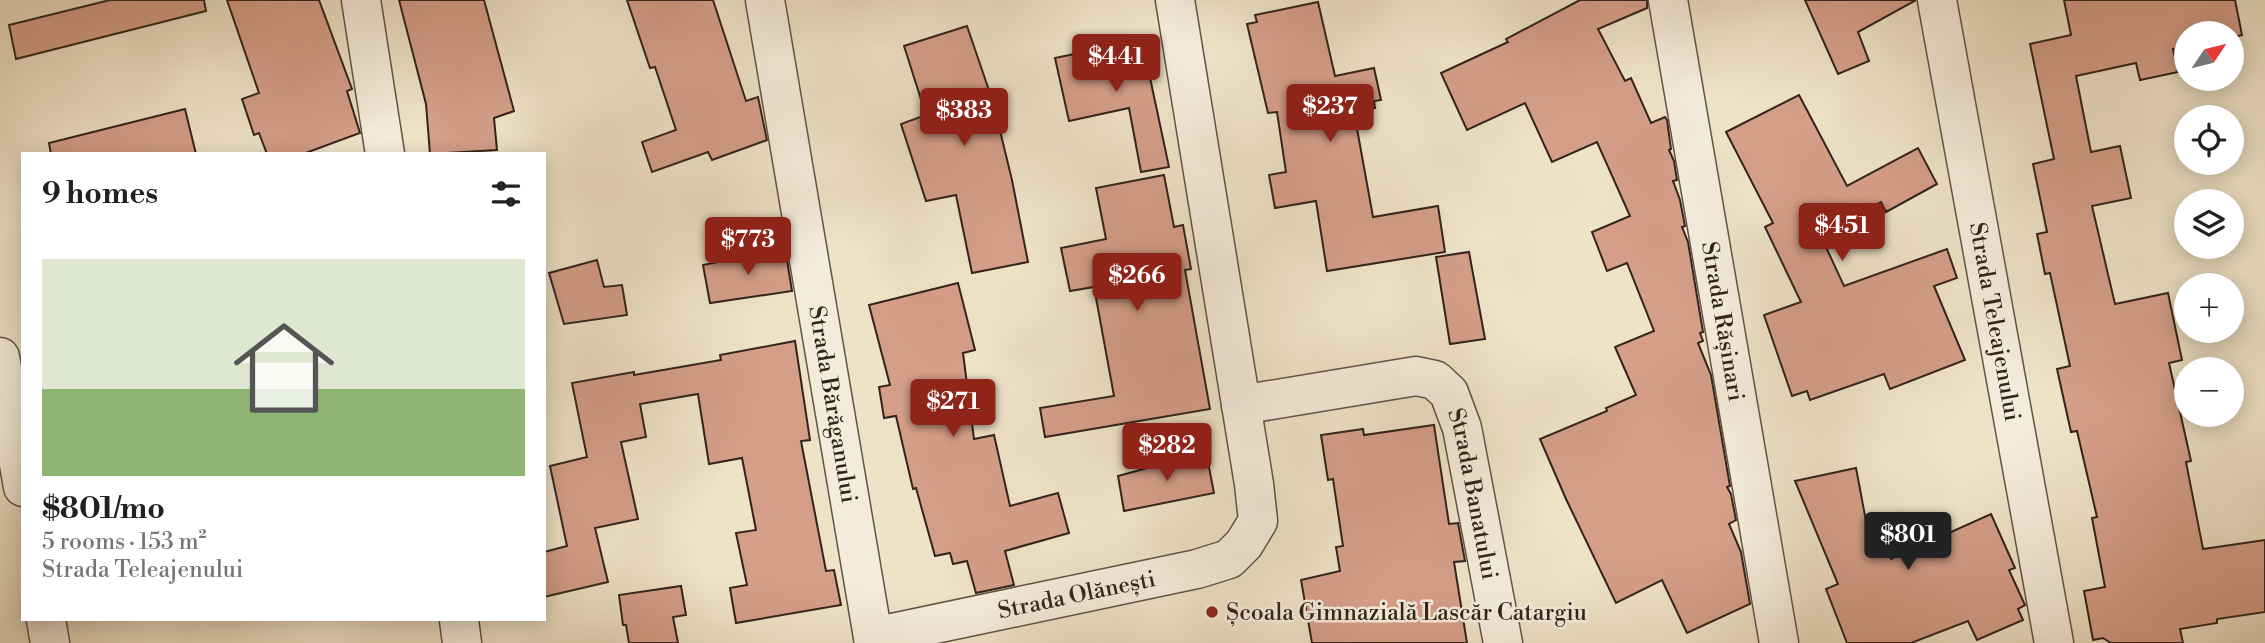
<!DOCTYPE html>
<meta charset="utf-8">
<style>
body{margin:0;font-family:"Libre Bodoni",serif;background:#f6f6f6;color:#202124;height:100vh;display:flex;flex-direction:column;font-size:26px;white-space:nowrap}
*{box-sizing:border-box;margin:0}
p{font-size:23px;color:#757577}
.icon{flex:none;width:38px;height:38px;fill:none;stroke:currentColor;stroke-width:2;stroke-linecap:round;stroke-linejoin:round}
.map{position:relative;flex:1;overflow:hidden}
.drawer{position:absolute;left:21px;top:152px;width:525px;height:469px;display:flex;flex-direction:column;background:#fff;border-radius:0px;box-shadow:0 4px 18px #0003}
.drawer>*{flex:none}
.needle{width:46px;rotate:55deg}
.buttons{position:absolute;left:2174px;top:21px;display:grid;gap:14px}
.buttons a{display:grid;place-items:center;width:70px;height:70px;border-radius:50%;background:#fff;box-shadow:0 4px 18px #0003;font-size:35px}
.price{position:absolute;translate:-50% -60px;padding:0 16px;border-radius:7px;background:#8f2418;color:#fff;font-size:23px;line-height:46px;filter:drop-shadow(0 2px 4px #0008)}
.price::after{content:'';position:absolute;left:50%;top:42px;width:21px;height:16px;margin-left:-10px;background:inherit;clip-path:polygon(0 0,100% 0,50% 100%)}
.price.active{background:#222;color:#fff}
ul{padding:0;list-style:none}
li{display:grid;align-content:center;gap:14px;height:371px;padding:0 21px}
li span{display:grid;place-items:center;height:217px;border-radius:0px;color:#555}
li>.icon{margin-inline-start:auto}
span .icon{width:126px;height:126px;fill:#fffc;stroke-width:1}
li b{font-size:30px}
h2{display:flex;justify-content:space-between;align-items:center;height:84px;padding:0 21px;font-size:30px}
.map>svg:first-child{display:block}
.building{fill:#d49e88;stroke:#33231c;stroke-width:2}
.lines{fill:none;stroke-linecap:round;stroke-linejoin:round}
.street-casing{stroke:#625347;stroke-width:41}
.street{stroke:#f4ecdb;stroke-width:38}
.poi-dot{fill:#8f2418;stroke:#f4ecdb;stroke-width:2.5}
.labels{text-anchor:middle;stroke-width:5;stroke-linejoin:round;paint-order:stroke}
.street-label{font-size:23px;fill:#33231c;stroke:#f4ecdb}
.poi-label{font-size:23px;fill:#33231c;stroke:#f4ecdb;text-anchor:start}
</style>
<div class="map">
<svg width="2265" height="643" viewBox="0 0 2265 643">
<rect width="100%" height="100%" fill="#eee2c7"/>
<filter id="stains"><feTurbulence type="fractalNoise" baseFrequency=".00286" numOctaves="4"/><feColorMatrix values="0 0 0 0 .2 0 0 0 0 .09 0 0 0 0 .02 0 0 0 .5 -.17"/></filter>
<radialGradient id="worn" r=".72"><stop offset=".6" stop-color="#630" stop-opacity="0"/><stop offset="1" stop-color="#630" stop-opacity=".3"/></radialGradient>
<g class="building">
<path d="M 110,0 L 204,0 L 206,11 L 16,59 L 9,25 Z"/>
<path d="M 227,0 L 319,0 L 352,89 L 347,91 L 360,133 L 303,154 L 267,154 L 259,133 L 254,135 L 242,99 L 259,93 Z"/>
<path d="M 399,0 L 484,0 L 514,111 L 494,118 L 497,150 L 430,154 L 426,104 Z"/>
<path d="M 627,0 L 713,0 L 746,101 L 758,97 L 767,140 L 712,160 L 708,152 L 652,172 L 642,142 L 676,130 L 655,67 L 650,68 Z"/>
<path d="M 1580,0 L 1647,0 L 1647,8 L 1598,29 L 1625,81 L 1631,78 L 1651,123 L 1665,117 L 1667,120 L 1671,149 L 1669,150 L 1674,161 L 1677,180 L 1673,181 L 1680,200 L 1685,226 L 1682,227 L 1688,242 L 1703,332 L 1700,333 L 1703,341 L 1698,343 L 1711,375 L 1730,486 L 1727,487 L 1731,494 L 1736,520 L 1729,524 L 1741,552 L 1750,604 L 1687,633 L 1662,580 L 1616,603 L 1566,499 L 1540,439 L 1607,411 L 1606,408 L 1636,395 L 1615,347 L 1654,331 L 1627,263 L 1607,271 L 1592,232 L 1630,216 L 1597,142 L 1552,162 L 1525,103 L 1467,130 L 1441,73 L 1508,42 L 1506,39 Z"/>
<path d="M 1805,0 L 1916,0 L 1858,32 L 1869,61 L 1838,74 Z"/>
<path d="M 2064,0 L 2235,0 L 2242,35 L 2231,38 L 2231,33 L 2186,33 L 2186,47 L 2173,49 L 2178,72 L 2140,80 L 2136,63 L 2076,76 L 2091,152 L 2120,146 L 2131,198 L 2092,206 L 2115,304 L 2168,293 L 2182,360 L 2169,363 L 2191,461 L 2186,462 L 2203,549 L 2265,540 L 2265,612 L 2217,619 L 2217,623 L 2180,629 L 2183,643 L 2111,643 L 2103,638 L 2093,640 L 2084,591 L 2105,587 L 2092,518 L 2097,517 L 2077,431 L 2071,432 L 2057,369 L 2070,366 L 2050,273 L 2045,274 L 2037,234 L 2047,232 L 2033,164 L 2054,159 L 2030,44 L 2071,35 Z"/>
<path d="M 1318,2 L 1335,76 L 1374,68 L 1381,100 L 1374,101 L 1375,108 L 1354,112 L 1373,217 L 1438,206 L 1445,252 L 1327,271 L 1316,201 L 1275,208 L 1269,175 L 1286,172 L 1277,112 L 1268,113 L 1247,24 L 1257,22 L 1255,15 Z"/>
<path d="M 967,26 L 993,102 L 1012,180 L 1028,262 L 972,273 L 956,195 L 926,201 L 901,124 L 926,115 L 904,46 Z"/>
<path d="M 1142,40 L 1169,167 L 1141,172 L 1129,108 L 1069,121 L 1055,58 Z"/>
<path d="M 1799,95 L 1847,186 L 1918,148 L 1937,184 L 1886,212 L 1881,202 L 1819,232 L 1844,286 L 1947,249 L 1957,278 L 1934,286 L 1965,360 L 1890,389 L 1884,374 L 1810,400 L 1807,391 L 1792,396 L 1764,315 L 1801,302 L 1765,227 L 1773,223 L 1726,132 Z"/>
<path d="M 185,109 L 196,154 L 51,154 L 49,143 Z"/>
<path d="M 1164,175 L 1174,227 L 1183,225 L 1191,269 L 1185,270 L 1210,409 L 1045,437 L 1040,408 L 1114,396 L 1094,287 L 1070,291 L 1061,248 L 1106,239 L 1096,188 Z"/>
<path d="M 785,248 L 792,291 L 710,303 L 703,265 Z"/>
<path d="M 1469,252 L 1485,339 L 1450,344 L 1436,257 Z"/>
<path d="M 597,260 L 604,287 L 622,285 L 627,315 L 564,324 L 549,273 Z"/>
<path d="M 958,283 L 975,350 L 963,353 L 974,439 L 994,435 L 1010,506 L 1058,493 L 1069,533 L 1005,551 L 1014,585 L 976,593 L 967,561 L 953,564 L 950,553 L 935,556 L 916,488 L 913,489 L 896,416 L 884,418 L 879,387 L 890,385 L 869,305 Z"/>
<path d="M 795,341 L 810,440 L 801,441 L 826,571 L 834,570 L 841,605 L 736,623 L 730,588 L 747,585 L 736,533 L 756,530 L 742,458 L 709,464 L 698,394 L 640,404 L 646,437 L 621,442 L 638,519 L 595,528 L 608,582 L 544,597 L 544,552 L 567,546 L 550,466 L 587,457 L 572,383 L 634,372 L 634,375 L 721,360 L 720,355 Z"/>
<path d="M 1434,425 L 1449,524 L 1458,523 L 1465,561 L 1454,562 L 1467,643 L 1312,643 L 1301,580 L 1340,571 L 1336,547 L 1343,546 L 1333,479 L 1328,480 L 1321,435 L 1363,429 L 1364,435 Z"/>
<path d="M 1206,452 L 1214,493 L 1124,511 L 1118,476 Z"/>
<path d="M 1856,468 L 1866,521 L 1874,518 L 1891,559 L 1991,514 L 2015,568 L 2009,570 L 2025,605 L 2018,609 L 2023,620 L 1977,640 L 1968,621 L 1911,643 L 1847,643 L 1826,589 L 1838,584 L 1795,481 Z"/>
<path d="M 681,586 L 686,615 L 673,617 L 678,643 L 629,643 L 626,625 L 623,625 L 619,595 Z"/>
</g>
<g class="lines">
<g class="street-casing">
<g id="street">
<path d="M 361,0 L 385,154"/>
<path id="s1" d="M 765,0 L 874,643"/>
<path id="s2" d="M 1668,0 L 1779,643"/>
<path id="s3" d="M 1937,0 L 2054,643"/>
<path d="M 0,357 L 23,487"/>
<path id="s4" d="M 1241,405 L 1416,376 L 1435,380 L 1449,393 L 1462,428 L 1503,643"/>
<path d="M 46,620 L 50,643"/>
<path d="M 459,620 L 462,643"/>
<path id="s5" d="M 873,637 L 1197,569 L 1229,559 L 1244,544 L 1258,521 L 1254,484 L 1175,0"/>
</g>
</g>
<use href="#street" class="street"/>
</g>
<circle class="poi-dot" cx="1212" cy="612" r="7"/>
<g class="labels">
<g class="street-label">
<text dy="8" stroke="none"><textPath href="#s2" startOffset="326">Strada Rășinari</textPath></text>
<text dy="8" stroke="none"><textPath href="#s3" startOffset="327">Strada Teleajenului</textPath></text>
<text dy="8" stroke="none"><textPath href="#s1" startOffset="410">Strada Bărăganului</textPath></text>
<text dy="8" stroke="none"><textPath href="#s4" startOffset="320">Strada Banatului</textPath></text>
<text dy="8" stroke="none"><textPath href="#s5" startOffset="208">Strada Olănești</textPath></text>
</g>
<g class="poi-label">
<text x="1226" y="620">Școala Gimnazială Lascăr Catargiu</text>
</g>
</g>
<rect width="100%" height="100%" filter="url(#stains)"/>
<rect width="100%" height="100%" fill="url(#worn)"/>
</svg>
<div class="buttons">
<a><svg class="needle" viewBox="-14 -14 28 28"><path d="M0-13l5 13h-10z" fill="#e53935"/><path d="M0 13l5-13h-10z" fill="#757577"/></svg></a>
<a><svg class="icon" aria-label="locate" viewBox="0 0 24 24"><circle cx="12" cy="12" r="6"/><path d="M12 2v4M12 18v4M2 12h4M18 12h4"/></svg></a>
<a><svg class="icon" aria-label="layers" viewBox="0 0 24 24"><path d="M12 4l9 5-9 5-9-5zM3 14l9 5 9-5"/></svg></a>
<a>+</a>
<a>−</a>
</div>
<b class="price" style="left:1116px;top:94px">$441</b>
<b class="price" style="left:1330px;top:144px">$237</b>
<b class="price" style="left:964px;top:148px">$383</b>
<b class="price" style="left:1842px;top:263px">$451</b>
<b class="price" style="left:748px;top:277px">$773</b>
<b class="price" style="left:1137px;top:313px">$266</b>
<b class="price" style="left:953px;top:439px">$271</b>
<b class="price" style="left:1167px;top:483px">$282</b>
<b class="price active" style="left:1908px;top:572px">$801</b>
<section class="drawer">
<h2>9 homes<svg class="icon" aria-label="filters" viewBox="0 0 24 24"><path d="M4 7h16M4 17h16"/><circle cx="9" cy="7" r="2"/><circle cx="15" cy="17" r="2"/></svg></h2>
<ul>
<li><span style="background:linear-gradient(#dfe7d0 60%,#8fb573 0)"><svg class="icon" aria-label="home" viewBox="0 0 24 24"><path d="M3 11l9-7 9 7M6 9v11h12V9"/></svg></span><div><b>$801/mo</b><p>5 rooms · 153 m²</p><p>Strada Teleajenului</p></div></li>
</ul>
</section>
</div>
